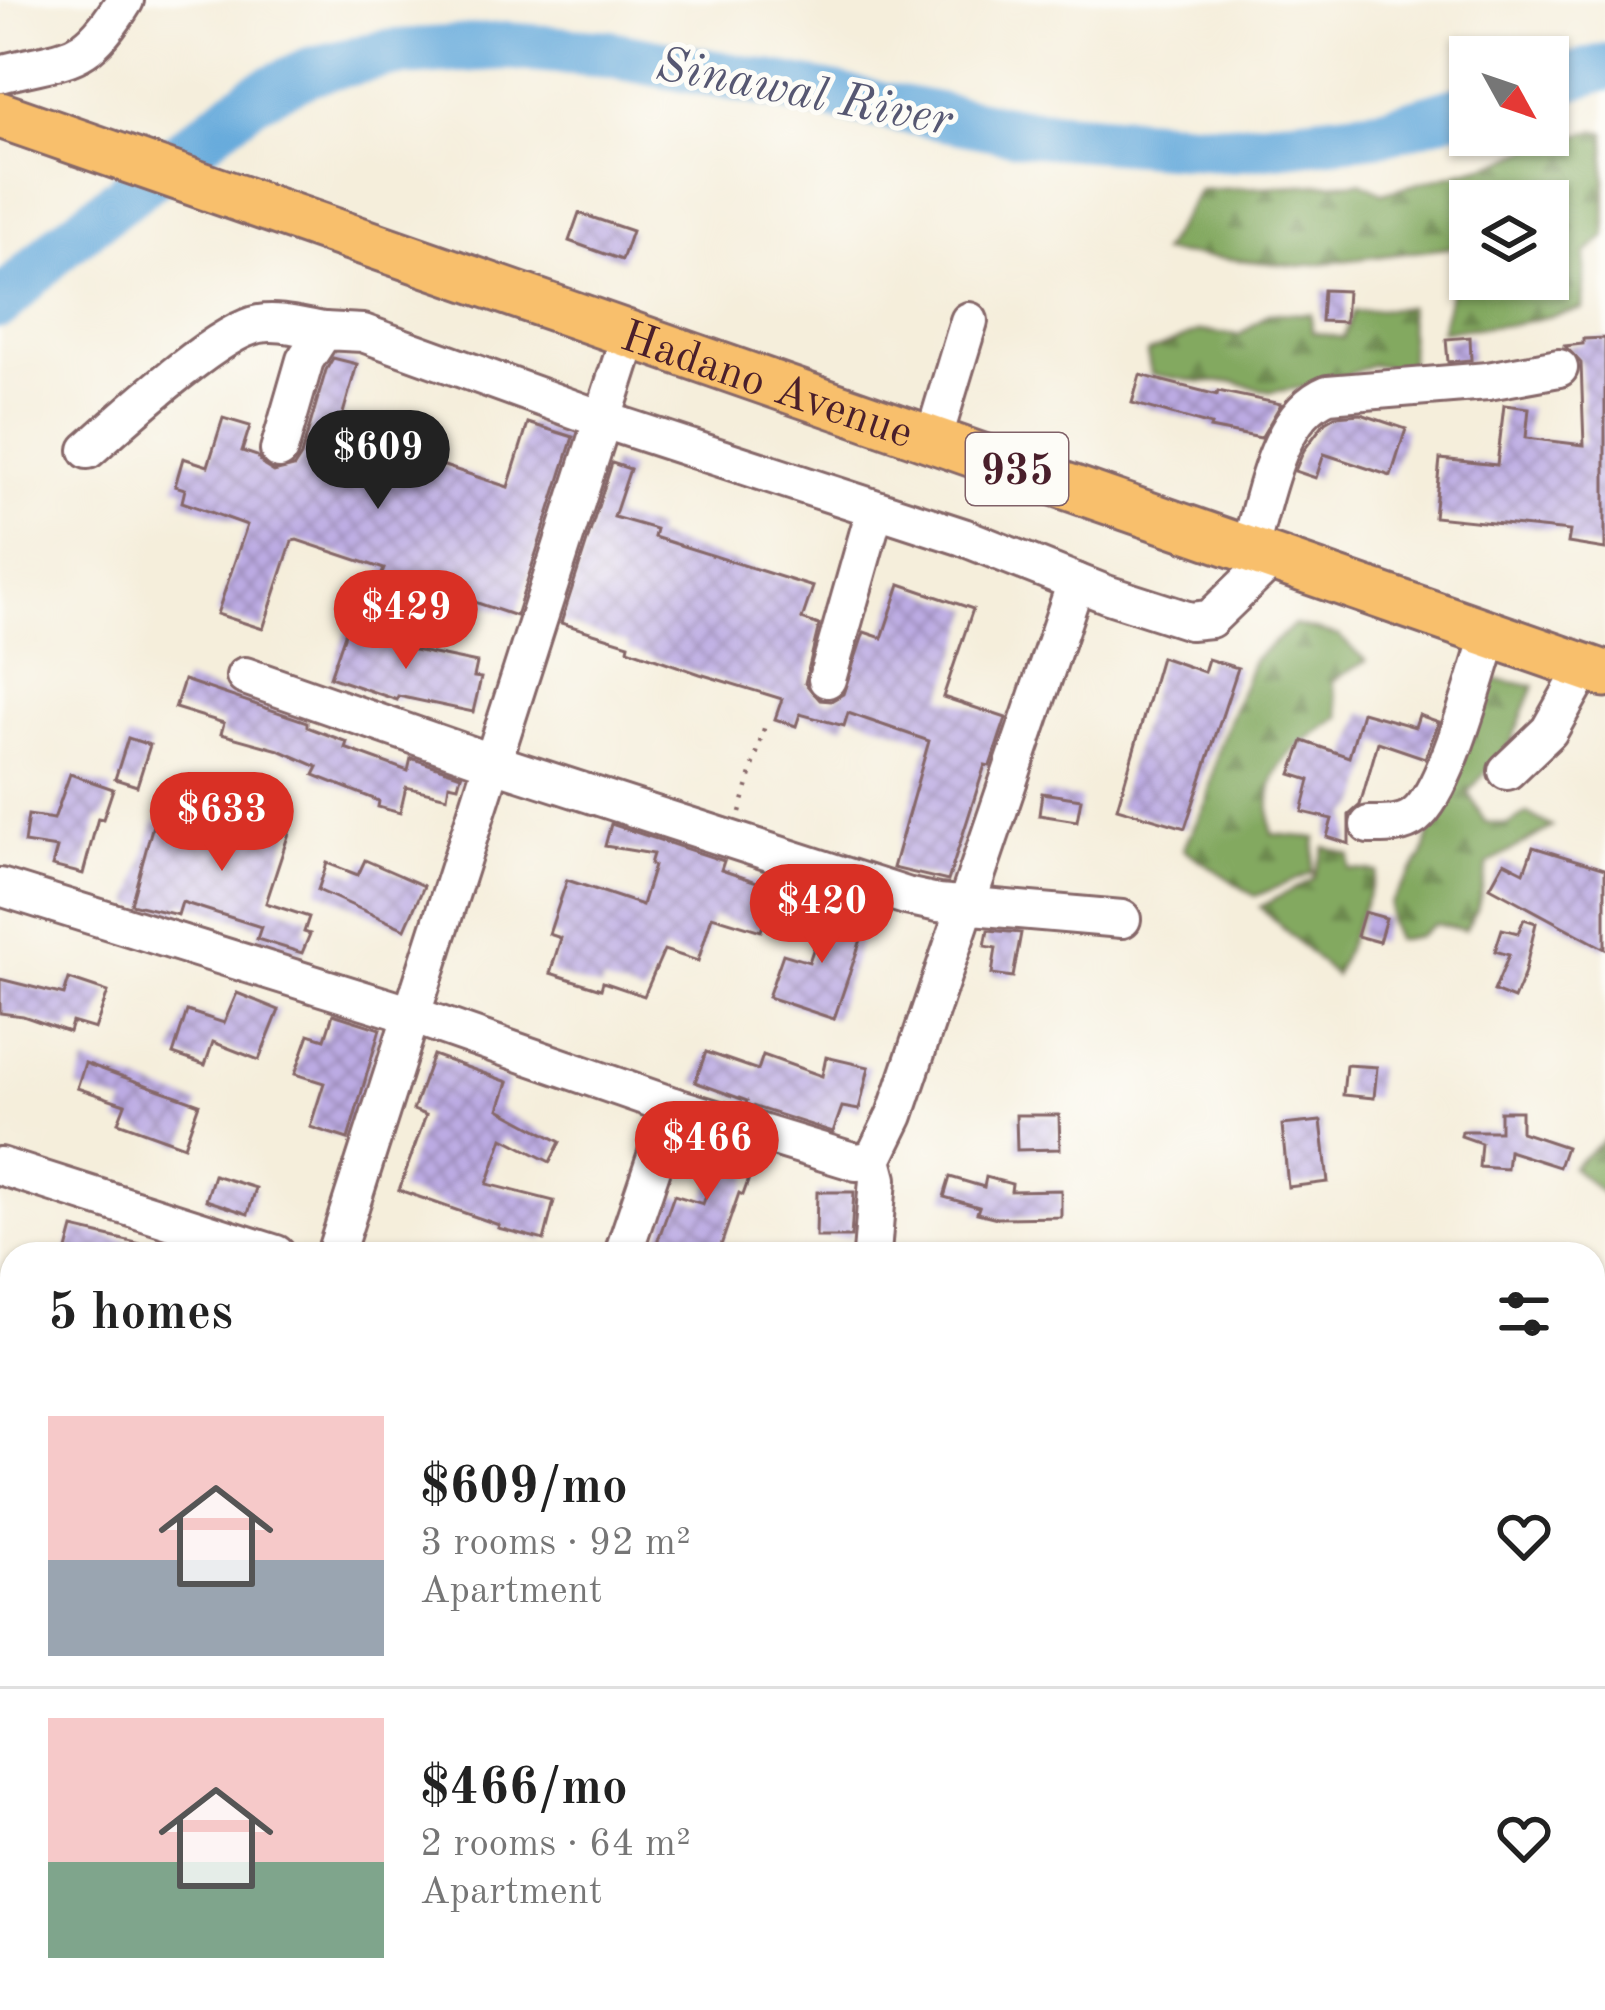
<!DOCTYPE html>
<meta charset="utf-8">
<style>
body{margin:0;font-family:"Old Standard TT",serif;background:#f6f6f6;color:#222;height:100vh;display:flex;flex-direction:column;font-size:45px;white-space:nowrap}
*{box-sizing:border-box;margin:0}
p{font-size:39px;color:#767676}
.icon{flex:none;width:66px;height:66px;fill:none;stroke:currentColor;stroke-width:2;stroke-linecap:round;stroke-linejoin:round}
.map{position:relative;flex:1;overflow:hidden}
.drawer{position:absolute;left:0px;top:1242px;width:1605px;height:768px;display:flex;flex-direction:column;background:#fff;border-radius:36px 36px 0 0;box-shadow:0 3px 9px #0004}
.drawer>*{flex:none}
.needle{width:78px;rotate:130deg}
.tools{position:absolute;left:1449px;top:36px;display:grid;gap:24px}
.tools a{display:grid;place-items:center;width:120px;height:120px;border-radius:0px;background:#fff;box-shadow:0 3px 9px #0004;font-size:60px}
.price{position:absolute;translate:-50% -102px;padding:0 27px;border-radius:42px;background:#d93025;color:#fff;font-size:39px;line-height:78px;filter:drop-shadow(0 3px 6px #0008)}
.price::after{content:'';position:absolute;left:50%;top:72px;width:36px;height:27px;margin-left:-18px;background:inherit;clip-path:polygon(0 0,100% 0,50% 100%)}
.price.selected{background:#222;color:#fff}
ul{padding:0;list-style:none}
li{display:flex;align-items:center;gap:36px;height:300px;padding:0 48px}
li+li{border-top:3px solid #e0e0e0}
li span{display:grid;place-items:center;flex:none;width:336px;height:240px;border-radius:0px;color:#555}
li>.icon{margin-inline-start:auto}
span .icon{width:144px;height:144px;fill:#fffc;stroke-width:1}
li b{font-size:51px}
h2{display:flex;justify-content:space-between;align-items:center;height:144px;padding:0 48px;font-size:51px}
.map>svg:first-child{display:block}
.forest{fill:url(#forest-firs);stroke:#666446;stroke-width:3;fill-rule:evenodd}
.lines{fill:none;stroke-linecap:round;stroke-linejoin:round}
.river{stroke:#67abdc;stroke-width:48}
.building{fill:url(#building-cross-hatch)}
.minor-casing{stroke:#866769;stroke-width:42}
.major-casing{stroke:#866769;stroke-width:51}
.path{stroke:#866769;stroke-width:4.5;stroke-dasharray:3 9;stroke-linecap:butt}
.minor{stroke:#fff;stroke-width:36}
.major{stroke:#f8bf6c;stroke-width:45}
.labels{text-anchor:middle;stroke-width:10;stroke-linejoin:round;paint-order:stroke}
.shield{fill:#fdfcf7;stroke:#806168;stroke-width:3}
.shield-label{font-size:42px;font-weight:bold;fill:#4a1f2b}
.street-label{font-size:45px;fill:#4a1f2b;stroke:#fdfcf7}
.water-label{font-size:48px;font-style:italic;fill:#565772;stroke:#fdfcf7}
</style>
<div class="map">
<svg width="1605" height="2010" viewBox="0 0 1605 2010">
<defs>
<pattern id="forest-firs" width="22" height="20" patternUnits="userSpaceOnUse" patternTransform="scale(3)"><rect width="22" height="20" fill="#83a960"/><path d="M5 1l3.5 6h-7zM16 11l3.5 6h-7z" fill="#6d894f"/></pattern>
<pattern id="building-cross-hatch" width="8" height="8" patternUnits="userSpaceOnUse" patternTransform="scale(3)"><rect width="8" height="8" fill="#bcabe3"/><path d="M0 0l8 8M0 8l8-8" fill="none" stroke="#9b8bb8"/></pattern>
</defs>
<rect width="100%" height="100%" fill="#fdfcf7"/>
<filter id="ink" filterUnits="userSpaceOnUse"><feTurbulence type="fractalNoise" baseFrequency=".00833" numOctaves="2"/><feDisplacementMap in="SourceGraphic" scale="24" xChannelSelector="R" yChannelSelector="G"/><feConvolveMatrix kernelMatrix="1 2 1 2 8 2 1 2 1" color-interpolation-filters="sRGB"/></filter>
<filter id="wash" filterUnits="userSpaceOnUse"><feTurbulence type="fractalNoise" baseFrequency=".004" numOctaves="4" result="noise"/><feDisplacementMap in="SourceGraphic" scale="48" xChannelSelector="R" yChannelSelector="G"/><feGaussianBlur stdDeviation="2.7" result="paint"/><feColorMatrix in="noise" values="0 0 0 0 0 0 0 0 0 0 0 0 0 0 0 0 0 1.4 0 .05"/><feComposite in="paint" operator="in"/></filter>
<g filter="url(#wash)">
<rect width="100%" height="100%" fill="#f5eedb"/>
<g class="forest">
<path d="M 1596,131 L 1605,132 L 1605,237 L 1586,254 L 1583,309 L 1509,325 L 1441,331 L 1450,295 L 1463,272 L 1455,247 L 1299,266 L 1161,252 L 1199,190 L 1361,182 L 1382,193 L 1503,161 L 1543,142 ZM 1548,201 L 1548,279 L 1470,279 L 1470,201 Z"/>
<path d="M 1408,307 L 1411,371 L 1372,364 L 1329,384 L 1271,392 L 1234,382 L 1198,382 L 1151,374 L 1147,353 L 1200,331 L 1240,335 L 1269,313 L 1311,314 L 1312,332 L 1343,338 L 1353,312 Z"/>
<path d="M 1294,625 L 1339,636 L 1366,661 L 1332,681 L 1340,717 C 1288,751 1261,765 1272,834 L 1316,838 L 1312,873 L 1255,896 L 1183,849 L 1206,803 L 1219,747 L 1253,660 Z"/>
<path d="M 1485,679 L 1534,685 L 1511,743 L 1468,792 L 1485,822 L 1508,825 L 1527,813 L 1552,827 L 1488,864 L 1477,909 L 1465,930 L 1435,924 L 1418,936 L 1396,940 L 1389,922 L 1390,903 L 1423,856 L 1440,794 Z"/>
<path d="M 1325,847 L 1350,855 L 1349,869 L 1377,872 L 1335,976 L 1260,907 L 1313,879 Z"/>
<path d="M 1605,1139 L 1605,1196 L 1572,1167 Z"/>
</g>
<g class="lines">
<g class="river">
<path d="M 1548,83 L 1605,67"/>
<path d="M 0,304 L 64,243 L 255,97 L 310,71 L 384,54 L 506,46 L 610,54 L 1022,132 L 1232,148 L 1385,131 L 1470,106"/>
</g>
</g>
<g id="blocks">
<g class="building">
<path d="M 579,213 L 632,231 L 622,260 L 569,241 Z"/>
<path d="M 1323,290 L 1347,291 L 1345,322 L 1321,321 Z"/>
<path d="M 1470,337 L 1471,360 L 1448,362 L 1446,339 Z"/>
<path d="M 1605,338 L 1605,549 L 1568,543 L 1570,531 L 1434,517 L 1440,459 L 1497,465 L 1504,405 L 1529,408 L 1526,438 L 1584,445 L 1581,363 L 1565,346 L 1583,344 L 1583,339 Z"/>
<path d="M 333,358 L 357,364 L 338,431 L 508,487 L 528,423 L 573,437 L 516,616 L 439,590 L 429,615 L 374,594 L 384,569 L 297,540 L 292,541 L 263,629 L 217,614 L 247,525 L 182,502 L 185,489 L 175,486 L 183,458 L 208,466 L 223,418 L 250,426 L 242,451 L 257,456 L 264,466 L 274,472 L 294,467 L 301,456 L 326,370 Z"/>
<path d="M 1140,375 L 1217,395 L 1218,391 L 1281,404 L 1261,438 L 1210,428 L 1211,425 L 1132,403 Z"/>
<path d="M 1361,414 L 1406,429 L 1391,476 L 1324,454 L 1316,478 L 1295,471 L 1304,450 L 1325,422 L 1335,416 Z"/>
<path d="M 612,463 L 630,469 L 614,517 L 656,529 L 654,537 L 813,587 L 802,619 L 819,625 L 805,683 L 820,700 L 831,701 L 843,694 L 864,632 L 882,638 L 900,584 L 973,609 L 943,697 L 1006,718 L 990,766 L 985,765 L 948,881 L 893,868 L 929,741 L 848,713 L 844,726 L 800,714 L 796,726 L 775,719 L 782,699 L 700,674 L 628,649 L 629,644 L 561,623 Z"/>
<path d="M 347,628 L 400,647 L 477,663 L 474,677 L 481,678 L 473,712 L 398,696 L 397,700 L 330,677 Z"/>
<path d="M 1161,657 L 1204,672 L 1208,659 L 1238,668 L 1185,828 L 1117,808 Z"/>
<path d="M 184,680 L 307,722 L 307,727 L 347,742 L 345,748 L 408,771 L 411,758 L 461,775 L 458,786 L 449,784 L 447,797 L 406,787 L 400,813 L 378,807 L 379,801 L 314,775 L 318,767 L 279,750 L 221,734 L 224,723 L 175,708 Z"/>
<path d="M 1362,712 L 1415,727 L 1419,715 L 1439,722 L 1425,758 L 1378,742 L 1360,805 L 1349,815 L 1349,844 L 1327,837 L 1332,819 L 1302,812 L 1310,780 L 1291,774 L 1303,741 L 1349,757 Z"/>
<path d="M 128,738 L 150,745 L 137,786 L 115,779 Z"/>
<path d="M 70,774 L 113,789 L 103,819 L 98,818 L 83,874 L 52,866 L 57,848 L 24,843 L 28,815 L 54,819 Z"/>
<path d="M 1042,793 L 1081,799 L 1077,821 L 1039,815 Z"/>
<path d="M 221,804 L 291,827 L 266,903 L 309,917 L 304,932 L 310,934 L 302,953 L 257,939 L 261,927 L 182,902 L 178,915 L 131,904 L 154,821 L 211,835 Z"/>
<path d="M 611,824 L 724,861 L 721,870 L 775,888 L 761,931 L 712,916 L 698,961 L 664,950 L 644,996 L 603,982 L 601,989 L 550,973 L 561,938 L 549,934 L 567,880 L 642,905 L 654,866 L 650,864 L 653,854 L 605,846 Z"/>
<path d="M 1533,847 L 1605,869 L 1605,949 L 1490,887 L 1504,862 L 1524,872 Z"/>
<path d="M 365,860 L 424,886 L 405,929 L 318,890 L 327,863 L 358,875 Z"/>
<path d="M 828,905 L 868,919 L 834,1019 L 768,997 L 783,954 L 809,962 Z"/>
<path d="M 1364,912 L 1386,918 L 1379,942 L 1357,936 Z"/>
<path d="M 1524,919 L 1536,923 L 1524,975 L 1514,999 L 1494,991 L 1509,955 L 1495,951 L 1502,929 L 1518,933 Z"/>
<path d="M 988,930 L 1021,933 L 1013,977 L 992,974 L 996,948 L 985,946 Z"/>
<path d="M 0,979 L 64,995 L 69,979 L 108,992 L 95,1029 L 72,1022 L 69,1032 L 23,1016 L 0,1013 Z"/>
<path d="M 237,993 L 279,1010 L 259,1060 L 213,1042 L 205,1065 L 173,1054 L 187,1011 L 224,1023 Z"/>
<path d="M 333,1014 L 380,1029 L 348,1139 L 310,1127 L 324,1083 L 295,1074 L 309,1034 L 325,1039 Z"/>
<path d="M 706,1052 L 758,1070 L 763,1055 L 822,1076 L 826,1057 L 869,1067 L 859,1110 L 842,1107 L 833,1132 L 746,1104 L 747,1101 L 695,1082 Z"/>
<path d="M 433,1055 L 508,1082 L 499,1109 L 560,1142 L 550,1162 L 503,1138 L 487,1184 L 554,1201 L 544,1240 L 498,1228 L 499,1225 L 399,1190 L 426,1115 L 413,1110 Z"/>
<path d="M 85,1063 L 199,1104 L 184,1146 L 118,1122 L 125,1104 L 77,1088 Z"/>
<path d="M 1346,1065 L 1377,1067 L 1374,1098 L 1343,1095 Z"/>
<path d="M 1500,1111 L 1521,1111 L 1521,1132 L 1566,1147 L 1559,1167 L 1509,1151 L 1507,1169 L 1479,1167 L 1481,1143 L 1461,1136 L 1462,1131 L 1500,1131 Z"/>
<path d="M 1016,1115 L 1059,1115 L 1060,1149 L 1017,1150 Z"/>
<path d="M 1321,1121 L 1328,1182 L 1288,1187 L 1282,1125 Z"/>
<path d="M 697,1137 L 757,1156 L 743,1195 L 739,1193 L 718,1254 L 653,1254 L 674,1195 L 703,1204 L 717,1166 L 690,1157 Z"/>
<path d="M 214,1175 L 256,1188 L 248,1214 L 206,1200 Z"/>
<path d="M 950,1177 L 984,1187 L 986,1177 L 1012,1184 L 1011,1191 L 1061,1190 L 1061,1217 L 997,1218 L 977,1213 L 979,1207 L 944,1197 Z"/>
<path d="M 817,1192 L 854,1192 L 851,1237 L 816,1237 Z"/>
<path d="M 73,1228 L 149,1246 L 148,1254 L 66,1254 Z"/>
</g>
</g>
</g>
<g filter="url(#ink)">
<use href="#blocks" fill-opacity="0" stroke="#866769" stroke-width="3"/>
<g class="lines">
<g class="minor-casing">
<g id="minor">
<path d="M 0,74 C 71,55 84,67 125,0"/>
<path d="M 933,440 L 969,321"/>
<path d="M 88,450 C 123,419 218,331 259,324 C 280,320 303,328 324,331"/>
<path d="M 279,450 L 305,360 L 324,331 L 363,333 L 601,419 L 963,537 L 1106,594 L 1190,621 L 1210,619 L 1273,558"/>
<path d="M 1249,550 C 1265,500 1276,415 1328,394 L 1488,381 L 1559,368"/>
<path d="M 245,676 L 491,762 L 906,896 L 938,903 L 1122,919"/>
<path d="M 827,679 L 875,510"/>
<path d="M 1507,771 L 1549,731 L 1585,667"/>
<path d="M 1369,825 C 1385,825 1402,826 1415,816 C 1447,791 1476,676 1490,634"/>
<path d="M 0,887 L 409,1014 L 673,1106 L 856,1162 L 873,1160"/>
<path d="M 0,1166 L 276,1254"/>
<path d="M 335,1254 L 630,334"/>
<path d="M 623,1254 L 673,1106"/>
<path d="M 872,1254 L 878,1179 L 873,1160 L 895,1115 L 1076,582"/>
<path d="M 0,1453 L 12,1457"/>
<path d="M 0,1669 L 12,1671"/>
<path d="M 0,1762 L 12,1761"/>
<path d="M 0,1876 L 12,1879"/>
<path d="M 254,1998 L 270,2010"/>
<path d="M 534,1998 L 546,2010"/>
<path d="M 778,2010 L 781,1998"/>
</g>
</g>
<g class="major-casing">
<g id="major">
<path id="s1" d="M 0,115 L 1605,674"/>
</g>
</g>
<g class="path">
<path d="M 740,812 L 765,725"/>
<path d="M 1593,1497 L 1605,1500"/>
</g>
<use href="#minor" class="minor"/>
<use href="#major" class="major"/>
</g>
</g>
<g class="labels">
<rect class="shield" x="966" y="433" width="102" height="72" rx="9"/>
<g class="shield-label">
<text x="1017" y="484">935</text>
</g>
<g class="street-label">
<text dy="16" stroke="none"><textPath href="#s1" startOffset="813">Hadano Avenue</textPath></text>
</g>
<g class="water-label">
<text transform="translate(805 90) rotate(11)" y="17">Sinawal River</text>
</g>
</g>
</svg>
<div class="tools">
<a><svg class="needle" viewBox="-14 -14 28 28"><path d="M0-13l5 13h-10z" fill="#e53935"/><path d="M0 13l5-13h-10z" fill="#767676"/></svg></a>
<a><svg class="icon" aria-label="layers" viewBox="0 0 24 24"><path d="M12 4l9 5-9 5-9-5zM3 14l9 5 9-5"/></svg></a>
</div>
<b class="price selected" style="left:378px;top:512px">$609</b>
<b class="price" style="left:406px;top:672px">$429</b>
<b class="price" style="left:222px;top:874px">$633</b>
<b class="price" style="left:822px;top:966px">$420</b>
<b class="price" style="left:707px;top:1203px">$466</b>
<section class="drawer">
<h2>5 homes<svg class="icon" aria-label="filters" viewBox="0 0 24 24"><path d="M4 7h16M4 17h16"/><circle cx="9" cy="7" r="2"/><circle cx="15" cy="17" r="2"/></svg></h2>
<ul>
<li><span style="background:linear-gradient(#f6c9c9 60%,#9aa5b1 0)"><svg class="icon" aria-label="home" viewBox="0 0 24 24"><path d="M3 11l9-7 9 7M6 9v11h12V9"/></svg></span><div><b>$609/mo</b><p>3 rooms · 92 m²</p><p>Apartment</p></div><svg class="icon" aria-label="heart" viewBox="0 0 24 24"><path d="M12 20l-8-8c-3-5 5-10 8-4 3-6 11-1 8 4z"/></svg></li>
<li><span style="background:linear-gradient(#f6c9c9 60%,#7fa58c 0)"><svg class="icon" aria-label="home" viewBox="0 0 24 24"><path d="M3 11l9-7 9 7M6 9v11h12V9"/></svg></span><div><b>$466/mo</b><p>2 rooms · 64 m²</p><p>Apartment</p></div><svg class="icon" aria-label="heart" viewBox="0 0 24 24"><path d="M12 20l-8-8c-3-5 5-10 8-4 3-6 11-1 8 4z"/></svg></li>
</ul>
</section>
</div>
